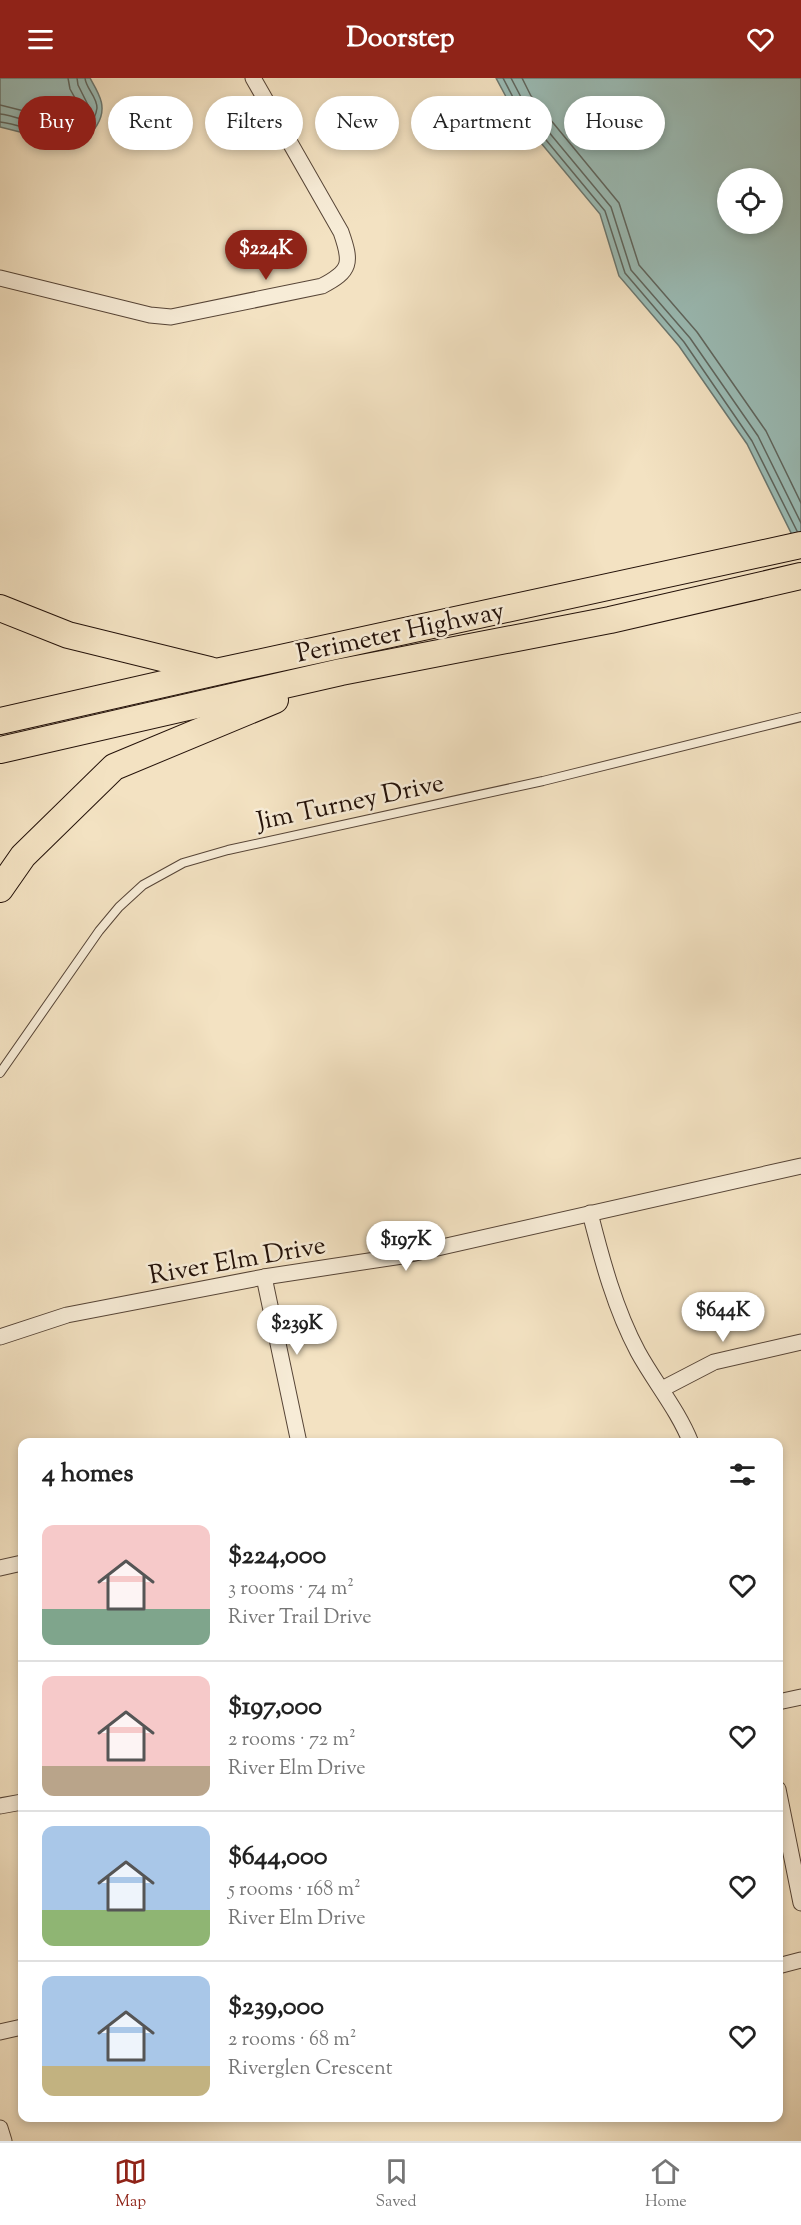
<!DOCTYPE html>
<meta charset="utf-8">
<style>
body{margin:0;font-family:"Sorts Mill Goudy",serif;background:#f2f2f2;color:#222;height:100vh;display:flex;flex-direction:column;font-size:22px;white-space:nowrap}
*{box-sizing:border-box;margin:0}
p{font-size:20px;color:#767676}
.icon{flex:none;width:33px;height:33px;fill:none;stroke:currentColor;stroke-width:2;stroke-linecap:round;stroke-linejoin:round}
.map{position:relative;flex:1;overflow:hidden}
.drawer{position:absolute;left:18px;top:1360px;width:765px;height:684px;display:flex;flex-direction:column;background:#fff;border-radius:12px;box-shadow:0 3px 9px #0003}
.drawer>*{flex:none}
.top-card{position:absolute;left:18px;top:18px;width:765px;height:54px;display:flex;gap:12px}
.buttons{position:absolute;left:717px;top:90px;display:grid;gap:12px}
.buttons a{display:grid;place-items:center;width:66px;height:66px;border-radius:50%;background:#fff;box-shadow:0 3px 9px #0003;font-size:30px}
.price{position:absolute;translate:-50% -51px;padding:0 14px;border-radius:21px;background:#fff;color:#222;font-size:20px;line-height:39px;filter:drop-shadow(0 2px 3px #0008)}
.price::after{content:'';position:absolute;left:50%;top:36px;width:18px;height:14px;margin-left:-9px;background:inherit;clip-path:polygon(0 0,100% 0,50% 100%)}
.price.on{background:#8f2418;color:#fff}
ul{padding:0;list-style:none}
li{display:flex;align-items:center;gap:18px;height:150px;padding:0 24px}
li+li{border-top:2px solid #e0e0e0}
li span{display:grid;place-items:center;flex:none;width:168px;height:120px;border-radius:12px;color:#555}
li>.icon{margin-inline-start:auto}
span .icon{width:72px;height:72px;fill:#fffc;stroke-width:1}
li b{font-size:26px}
h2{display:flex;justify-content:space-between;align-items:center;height:72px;padding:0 24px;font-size:26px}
.pill{padding:0 21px;border-radius:27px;background:#fff;box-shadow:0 3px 9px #0003;font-size:21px;line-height:54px}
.pill.on{background:#8f2418;color:#fff}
header{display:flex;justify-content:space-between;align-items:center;height:78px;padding:0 24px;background:#8f2418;color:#fff;font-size:27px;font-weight:800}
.menu{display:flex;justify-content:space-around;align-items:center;height:84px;border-top:2px solid #e0e0e0;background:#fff;font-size:16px;color:#767676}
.menu a{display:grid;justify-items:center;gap:3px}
.menu .on{color:#8f2418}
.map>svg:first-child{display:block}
.water{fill:#9bbdb7;stroke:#6b7871;stroke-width:1.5;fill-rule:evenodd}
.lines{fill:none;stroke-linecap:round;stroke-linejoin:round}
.shore{stroke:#5f6760;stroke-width:1.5}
.service-casing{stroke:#574537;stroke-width:10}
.minor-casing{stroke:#574537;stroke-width:17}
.motorway-casing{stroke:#231109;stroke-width:28}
.service{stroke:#f7ecd7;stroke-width:8}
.minor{stroke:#f7ecd7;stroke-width:15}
.motorway{stroke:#f3e2c2;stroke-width:26}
.labels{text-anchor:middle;stroke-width:5;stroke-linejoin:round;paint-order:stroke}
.street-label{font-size:26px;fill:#231109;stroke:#f7ecd7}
</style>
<header><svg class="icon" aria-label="menu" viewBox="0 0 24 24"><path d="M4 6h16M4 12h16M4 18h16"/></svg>Doorstep<svg class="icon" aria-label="heart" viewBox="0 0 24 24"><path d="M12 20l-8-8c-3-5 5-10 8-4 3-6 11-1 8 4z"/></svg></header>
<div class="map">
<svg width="801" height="2063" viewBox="0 0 801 2063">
<rect width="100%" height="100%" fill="#f3e2c2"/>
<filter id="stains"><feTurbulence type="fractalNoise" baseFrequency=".00333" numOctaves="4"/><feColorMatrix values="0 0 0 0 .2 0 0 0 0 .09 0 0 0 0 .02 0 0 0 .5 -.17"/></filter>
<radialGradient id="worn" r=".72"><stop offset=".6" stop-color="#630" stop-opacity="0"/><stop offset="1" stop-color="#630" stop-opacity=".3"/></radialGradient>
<g class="water">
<path d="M 0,0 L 90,0 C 99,16 108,29 97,47 C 83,71 59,65 36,58 C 24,55 12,52 0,49 Z"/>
<path d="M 496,0 L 801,0 L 801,475 L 747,366 L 679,268 L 619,198 L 600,136 L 512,30 ZM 728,100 L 772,100 L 772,146 L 728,146 Z"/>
</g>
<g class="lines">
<g class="shore">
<path d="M 503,0 L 517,27 L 605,133 L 625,195 L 684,264 L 752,363 L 797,453"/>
<path d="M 511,0 L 523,23 L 611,129 L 631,192 L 690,260 L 758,358 L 801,445"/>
<path d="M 522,0 L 531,18 L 619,125 L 639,187 L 697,254 L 766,353 L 801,425"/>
<path d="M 0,27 L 64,43 C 72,42 79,38 80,29 L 70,11 L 68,0"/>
<path d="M 0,36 C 25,38 85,72 89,29 L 78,7 L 77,0"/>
<path d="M 0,44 C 27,46 68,73 89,48 C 93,43 96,37 97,30 C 97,18 86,11 85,0"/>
</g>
<g class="service-casing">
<path id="service" d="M 0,995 L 99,853 L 119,829 L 143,807 L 183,785 L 228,772 L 543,703 L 801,639"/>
</g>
<g class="minor-casing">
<g id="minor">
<path d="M 0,200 L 150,237 L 171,239 L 322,208 C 351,193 352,185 341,154 L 253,0"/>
<path d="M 590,1135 C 602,1182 615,1231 638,1274 C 655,1305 678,1332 691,1365"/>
<path d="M 264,1199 L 299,1365"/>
<path d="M 0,1259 L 67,1237 L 264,1199 L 402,1178 L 801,1088"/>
<path d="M 662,1311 L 714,1284 L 801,1264"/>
<path d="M 0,1490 L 22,1485"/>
<path d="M 778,1624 L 801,1619"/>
<path d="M 778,1711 L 801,1825"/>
<path d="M 0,1728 L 22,1724"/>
<path d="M 778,1888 L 801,1882"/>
<path d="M 0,1954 L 22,1949"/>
<path d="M 0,2050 L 4,2063"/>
</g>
</g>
<g class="motorway-casing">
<g id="motorway">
<path d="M 0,530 L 68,557 L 210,592"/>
<path d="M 0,643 L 216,594 L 801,467"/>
<path d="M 0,672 L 341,594 L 610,542 L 801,498"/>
<path d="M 0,811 L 23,778 L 114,689 L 275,622"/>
</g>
</g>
<use href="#service" class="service"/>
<use href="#minor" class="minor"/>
<use href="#motorway" class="motorway"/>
</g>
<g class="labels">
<g class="street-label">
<text transform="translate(400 553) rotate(-12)" y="9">Perimeter Highway</text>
<text transform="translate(350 723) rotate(-12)" y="9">Jim Turney Drive</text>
<text transform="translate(237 1181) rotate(-10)" y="9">River Elm Drive</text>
</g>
</g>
<rect width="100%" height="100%" filter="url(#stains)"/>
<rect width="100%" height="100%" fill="url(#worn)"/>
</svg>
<div class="buttons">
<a><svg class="icon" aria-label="locate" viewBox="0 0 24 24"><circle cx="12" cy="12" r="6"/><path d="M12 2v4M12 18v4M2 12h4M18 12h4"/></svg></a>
</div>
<b class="price on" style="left:266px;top:203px">$224K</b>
<b class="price" style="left:406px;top:1194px">$197K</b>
<b class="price" style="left:723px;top:1265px">$644K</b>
<b class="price" style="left:297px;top:1278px">$239K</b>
<div class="top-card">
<a class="pill on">Buy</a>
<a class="pill">Rent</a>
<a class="pill">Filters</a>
<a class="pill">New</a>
<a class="pill">Apartment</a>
<a class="pill">House</a>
</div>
<section class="drawer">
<h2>4 homes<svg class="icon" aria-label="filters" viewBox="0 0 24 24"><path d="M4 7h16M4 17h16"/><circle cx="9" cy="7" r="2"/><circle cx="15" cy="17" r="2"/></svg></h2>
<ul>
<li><span style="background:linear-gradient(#f6c9c9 70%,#7fa58c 0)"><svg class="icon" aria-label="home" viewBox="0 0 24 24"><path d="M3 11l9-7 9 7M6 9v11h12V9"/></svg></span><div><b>$224,000</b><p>3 rooms · 74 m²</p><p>River Trail Drive</p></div><svg class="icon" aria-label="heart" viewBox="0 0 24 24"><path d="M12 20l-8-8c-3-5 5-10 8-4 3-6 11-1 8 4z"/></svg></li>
<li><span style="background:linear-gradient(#f6c9c9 75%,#b9a48a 0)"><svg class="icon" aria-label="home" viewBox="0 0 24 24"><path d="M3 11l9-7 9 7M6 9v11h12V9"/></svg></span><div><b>$197,000</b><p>2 rooms · 72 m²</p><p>River Elm Drive</p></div><svg class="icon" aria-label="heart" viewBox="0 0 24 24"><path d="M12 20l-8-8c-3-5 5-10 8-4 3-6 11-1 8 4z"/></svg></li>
<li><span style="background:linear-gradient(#a9c7e8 70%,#8fb573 0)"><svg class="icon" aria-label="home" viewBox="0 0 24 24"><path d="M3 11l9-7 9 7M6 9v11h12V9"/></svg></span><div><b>$644,000</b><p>5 rooms · 168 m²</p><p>River Elm Drive</p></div><svg class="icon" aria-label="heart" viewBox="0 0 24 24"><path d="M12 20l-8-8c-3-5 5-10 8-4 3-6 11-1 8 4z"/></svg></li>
<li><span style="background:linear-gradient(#a9c7e8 75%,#c2b280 0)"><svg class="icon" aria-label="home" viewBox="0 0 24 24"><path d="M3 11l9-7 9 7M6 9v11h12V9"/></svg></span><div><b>$239,000</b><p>2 rooms · 68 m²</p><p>Riverglen Crescent</p></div><svg class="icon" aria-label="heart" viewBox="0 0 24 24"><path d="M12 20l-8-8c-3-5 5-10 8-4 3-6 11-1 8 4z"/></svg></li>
</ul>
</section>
</div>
<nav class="menu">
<a class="on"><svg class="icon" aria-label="map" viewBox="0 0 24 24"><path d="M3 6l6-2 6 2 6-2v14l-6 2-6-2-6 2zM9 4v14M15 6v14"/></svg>Map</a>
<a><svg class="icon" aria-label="saved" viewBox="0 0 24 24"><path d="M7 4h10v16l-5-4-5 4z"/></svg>Saved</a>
<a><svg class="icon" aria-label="home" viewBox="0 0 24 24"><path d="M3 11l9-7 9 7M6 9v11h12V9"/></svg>Home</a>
</nav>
